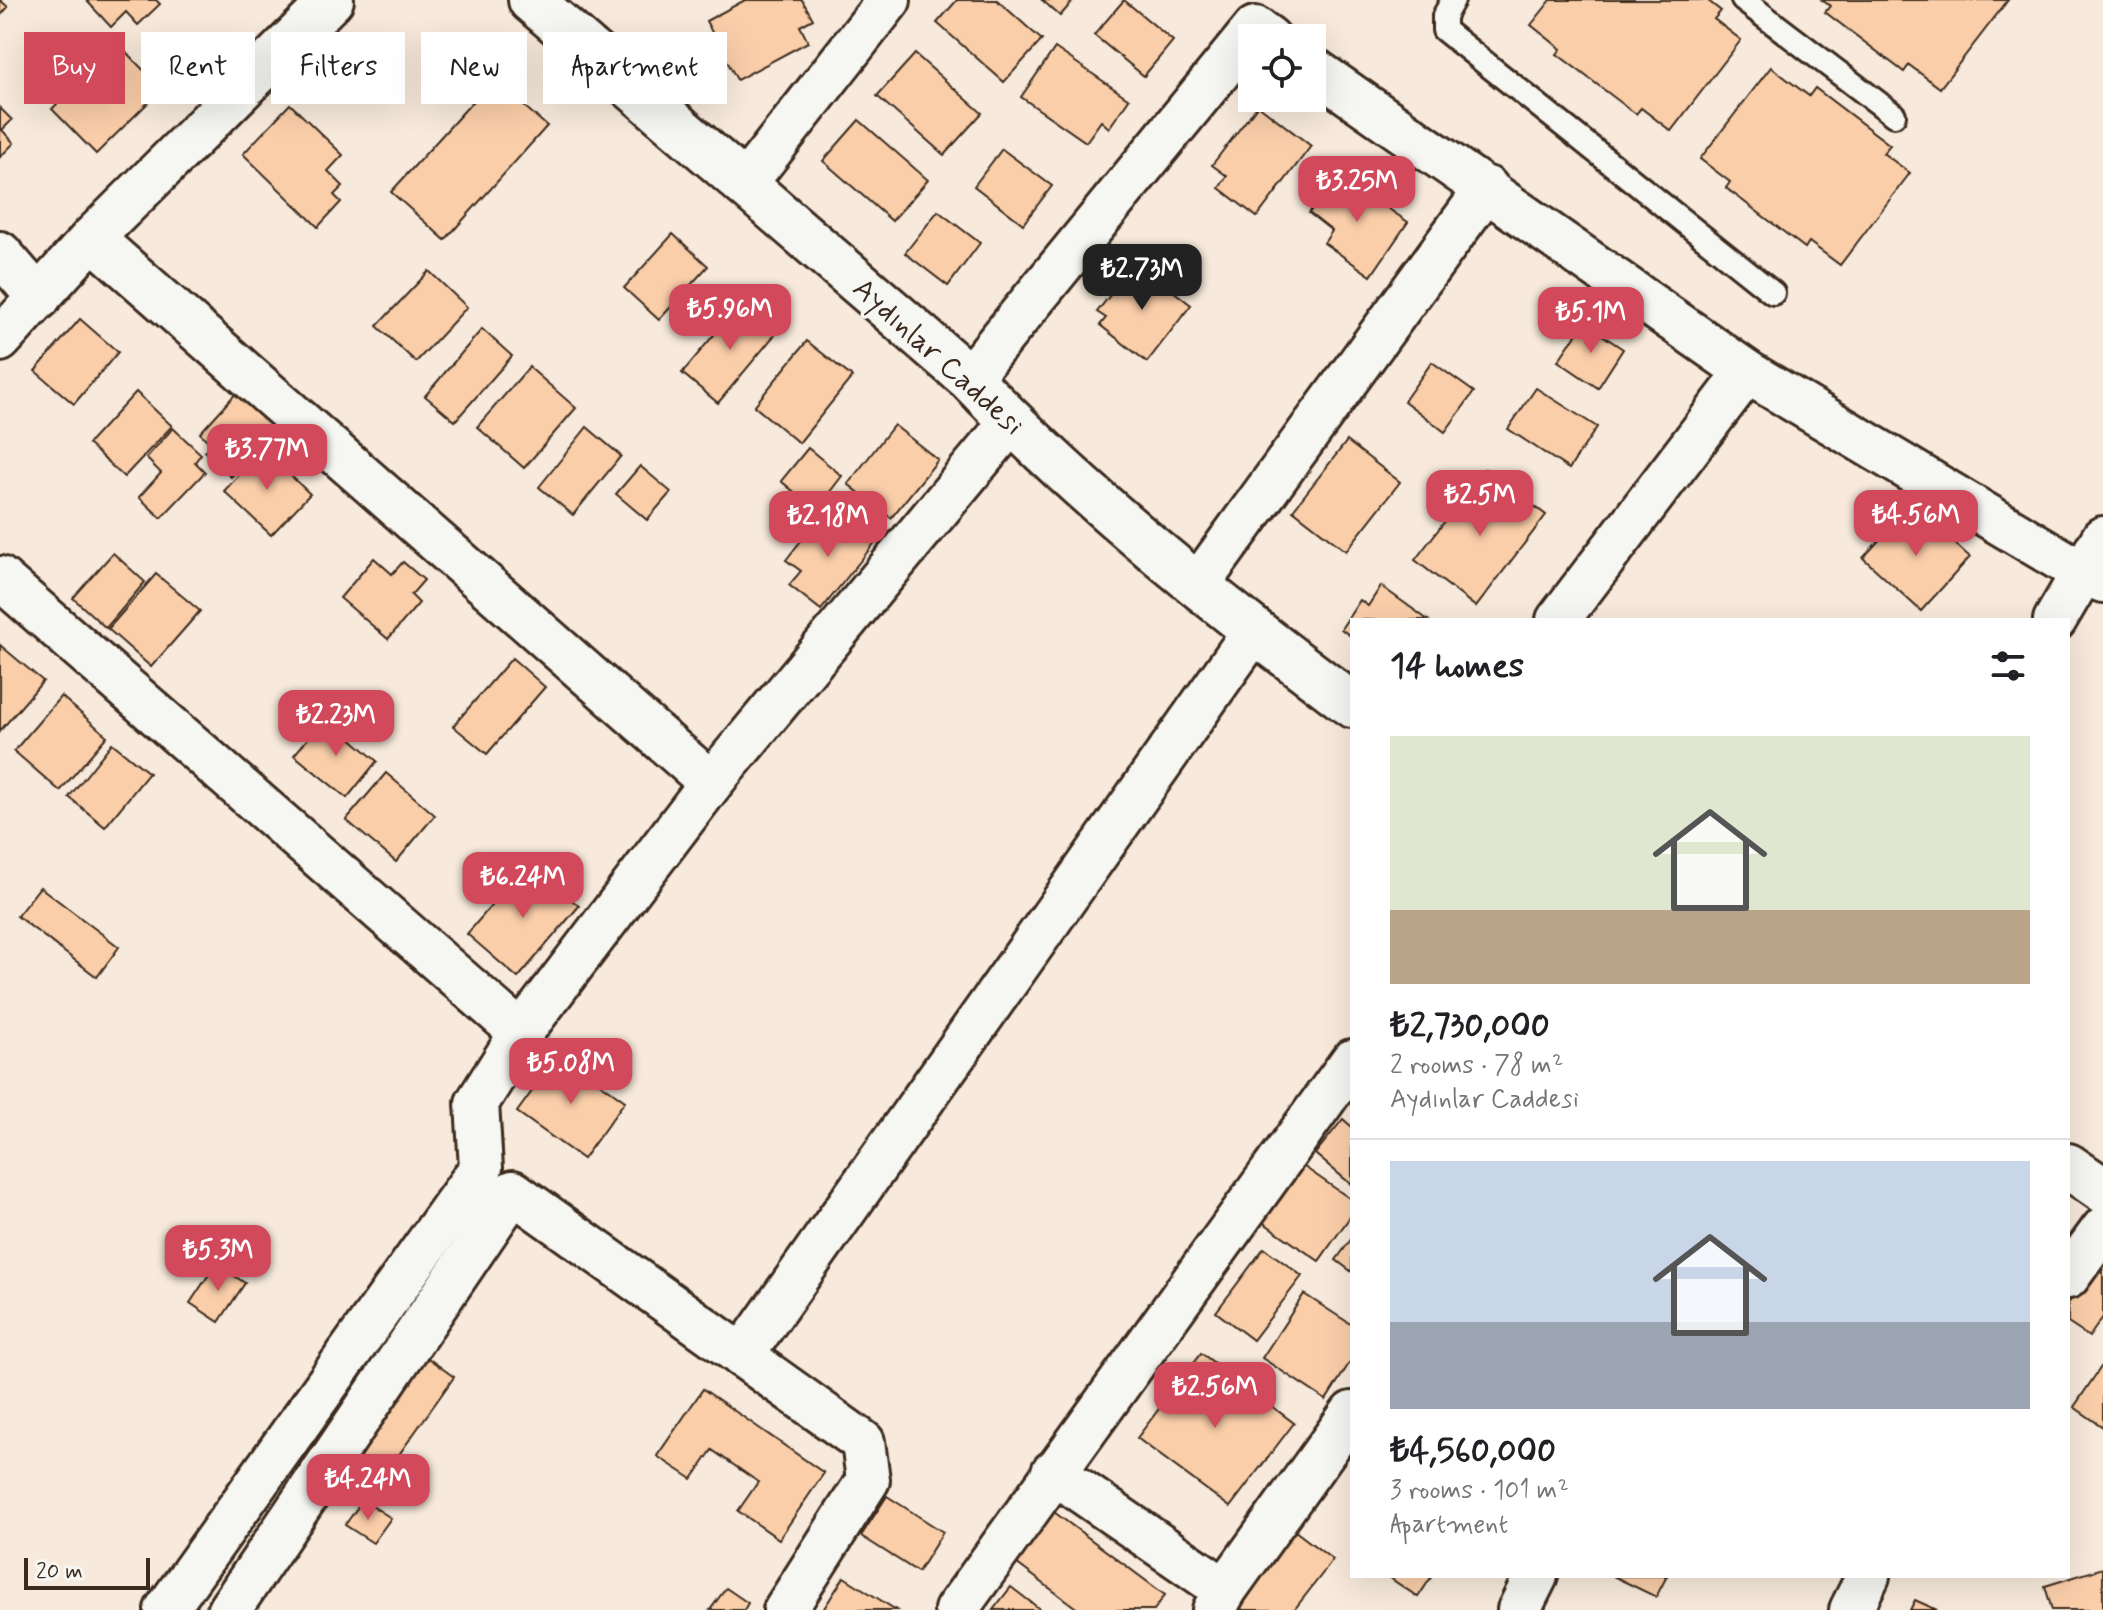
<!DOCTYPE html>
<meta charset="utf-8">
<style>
body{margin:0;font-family:Mynerve,sans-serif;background:#f6f6f6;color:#202124;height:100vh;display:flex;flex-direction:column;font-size:30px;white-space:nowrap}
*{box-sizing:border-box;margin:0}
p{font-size:26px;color:#757577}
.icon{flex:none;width:44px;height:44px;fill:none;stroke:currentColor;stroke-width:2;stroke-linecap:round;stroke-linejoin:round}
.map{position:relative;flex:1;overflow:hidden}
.drawer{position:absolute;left:1350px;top:618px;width:720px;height:960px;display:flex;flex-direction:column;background:#fff;border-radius:0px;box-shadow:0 8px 32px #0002}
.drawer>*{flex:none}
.banner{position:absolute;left:24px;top:32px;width:760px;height:72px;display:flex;gap:16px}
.controls{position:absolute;left:1238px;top:24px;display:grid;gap:16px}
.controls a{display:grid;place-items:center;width:88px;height:88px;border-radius:0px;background:#fff;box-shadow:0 8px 32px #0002;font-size:40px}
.scale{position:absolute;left:24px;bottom:20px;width:126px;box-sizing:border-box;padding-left:8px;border:4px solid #3b2a1e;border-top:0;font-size:22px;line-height:28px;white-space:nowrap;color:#3b2a1e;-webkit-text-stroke:6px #f6f6f2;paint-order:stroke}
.price{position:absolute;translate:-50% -68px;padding:0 18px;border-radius:16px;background:#d1495b;color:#fff;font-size:26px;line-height:52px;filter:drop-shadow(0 2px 4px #0008)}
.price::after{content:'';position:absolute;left:50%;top:48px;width:24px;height:18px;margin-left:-12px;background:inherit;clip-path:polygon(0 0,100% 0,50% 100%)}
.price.active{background:#222;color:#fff}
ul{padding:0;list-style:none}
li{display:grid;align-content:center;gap:16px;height:424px;padding:0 40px}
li+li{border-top:2px solid #e0e0e0}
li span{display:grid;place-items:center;height:248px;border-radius:0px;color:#555}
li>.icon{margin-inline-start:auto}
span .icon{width:144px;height:144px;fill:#fffc;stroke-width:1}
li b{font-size:34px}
h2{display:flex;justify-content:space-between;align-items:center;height:96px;padding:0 40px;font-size:34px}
.tag{padding:0 28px;border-radius:0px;background:#fff;box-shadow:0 8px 32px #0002;font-size:28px;line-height:72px}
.tag.active{background:#d1495b;color:#fff}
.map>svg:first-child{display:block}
.building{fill:#facea9;stroke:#3b2a1e;stroke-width:2}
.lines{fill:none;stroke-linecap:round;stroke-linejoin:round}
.lane-casing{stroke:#3b2a1e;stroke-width:28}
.street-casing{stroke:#3b2a1e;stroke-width:48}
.secondary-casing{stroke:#3b2a1e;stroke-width:50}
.lane{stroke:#f6f6f2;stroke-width:22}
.street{stroke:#f6f6f2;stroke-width:42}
.secondary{stroke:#f6f6f2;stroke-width:44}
.labels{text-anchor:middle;stroke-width:7;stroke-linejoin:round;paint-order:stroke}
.street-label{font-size:30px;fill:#3b2a1e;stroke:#f6f6f2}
</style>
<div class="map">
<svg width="2103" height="1610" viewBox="0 0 2103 1610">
<rect width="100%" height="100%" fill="#f7eadc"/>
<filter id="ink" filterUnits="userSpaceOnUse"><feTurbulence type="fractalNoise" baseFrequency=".0125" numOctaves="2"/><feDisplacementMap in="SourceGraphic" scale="16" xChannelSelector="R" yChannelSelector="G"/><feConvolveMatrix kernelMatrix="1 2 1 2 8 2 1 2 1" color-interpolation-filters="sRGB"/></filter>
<g filter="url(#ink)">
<g class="building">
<path d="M 0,0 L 8,7 L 0,16 Z"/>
<path d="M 86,0 L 156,0 L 160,4 L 138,25 L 126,12 L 111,27 Z"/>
<path d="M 745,0 L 802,0 L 813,19 L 800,26 L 808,42 L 737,80 L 706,21 Z"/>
<path d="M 957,0 L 997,0 L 1042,40 L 1004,82 L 937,23 Z"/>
<path d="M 1042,0 L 1074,0 L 1060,16 Z"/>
<path d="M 1124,0 L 1173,41 L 1144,76 L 1094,35 Z"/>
<path d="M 1551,0 L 1707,0 L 1721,11 L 1714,19 L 1741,40 L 1671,131 L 1641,108 L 1636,114 L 1557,54 L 1561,49 L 1531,25 Z"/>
<path d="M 1822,0 L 2008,0 L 1940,88 L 1909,65 L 1904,72 L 1825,12 L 1830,6 Z"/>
<path d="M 117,43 L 162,89 L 96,154 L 52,109 Z"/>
<path d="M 1055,48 L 1129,99 L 1109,128 L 1101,121 L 1086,142 L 1021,97 Z"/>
<path d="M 915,54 L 982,113 L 944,155 L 877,96 Z"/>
<path d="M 1771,67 L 1809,96 L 1815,88 L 1890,145 L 1883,153 L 1910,173 L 1840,265 L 1809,242 L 1805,248 L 1726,188 L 1730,182 L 1700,159 Z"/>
<path d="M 493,79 L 547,126 L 445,240 L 391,192 Z"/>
<path d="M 290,104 L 343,155 L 328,171 L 343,186 L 334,195 L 341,202 L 318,227 L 243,154 Z"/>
<path d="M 1258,105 L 1311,146 L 1257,217 L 1219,188 L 1227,176 L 1212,165 Z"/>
<path d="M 0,108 L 12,120 L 2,130 L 14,143 L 0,157 Z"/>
<path d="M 859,120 L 928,180 L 892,221 L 823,161 Z"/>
<path d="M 1002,149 L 1052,186 L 1023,224 L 974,186 Z"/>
<path d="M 1337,174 L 1408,222 L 1371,276 L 1324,243 L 1332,231 L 1309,213 Z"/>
<path d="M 938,211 L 980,243 L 948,286 L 905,253 Z"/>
<path d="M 673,234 L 708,266 L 659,320 L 624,288 Z"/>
<path d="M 1136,262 L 1191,305 L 1147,362 L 1100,325 L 1106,318 L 1097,312 Z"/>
<path d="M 429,271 L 467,307 L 416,362 L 377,326 Z"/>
<path d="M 742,301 L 778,331 L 718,403 L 682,373 Z"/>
<path d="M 80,319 L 118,352 L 74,404 L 35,371 Z"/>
<path d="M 1584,323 L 1623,349 L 1598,388 L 1558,361 Z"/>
<path d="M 482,329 L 512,356 L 455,421 L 425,396 Z"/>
<path d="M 807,341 L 852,377 L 799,443 L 754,406 Z"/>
<path d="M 1432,362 L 1474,392 L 1445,432 L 1404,401 Z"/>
<path d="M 529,367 L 576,408 L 524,468 L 477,427 Z"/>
<path d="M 1536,388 L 1597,427 L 1569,469 L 1508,429 Z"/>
<path d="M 238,391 L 277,429 L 231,477 L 205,452 L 211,444 L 200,433 Z"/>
<path d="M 136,392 L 172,426 L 124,477 L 88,444 Z"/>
<path d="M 894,425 L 938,460 L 891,518 L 848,484 Z"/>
<path d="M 587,427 L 621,456 L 573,515 L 539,487 Z"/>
<path d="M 173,428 L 201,454 L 195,462 L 205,472 L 161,518 L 139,497 L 161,473 L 146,458 Z"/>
<path d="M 1347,441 L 1400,482 L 1346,551 L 1293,510 Z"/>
<path d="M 808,448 L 842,476 L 816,510 L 781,481 Z"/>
<path d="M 263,449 L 310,494 L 271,535 L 224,491 Z"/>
<path d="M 640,466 L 671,492 L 647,520 L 616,494 Z"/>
<path d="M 1485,469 L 1546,515 L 1476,607 L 1415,560 Z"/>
<path d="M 1911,505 L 1970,557 L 1921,611 L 1863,558 Z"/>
<path d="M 821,515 L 840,531 L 850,518 L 877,540 L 821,610 L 789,585 L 801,571 L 786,560 Z"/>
<path d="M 113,553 L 145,582 L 106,628 L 73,598 Z"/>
<path d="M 374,558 L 392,574 L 403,562 L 424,580 L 411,595 L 419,603 L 388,639 L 340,598 Z"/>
<path d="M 156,574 L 200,611 L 151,667 L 108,629 Z"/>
<path d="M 1381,586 L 1428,620 L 1352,620 L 1352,637 L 1341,629 L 1360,600 L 1368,606 Z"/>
<path d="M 0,645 L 43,681 L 0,731 Z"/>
<path d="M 512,658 L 545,687 L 487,754 L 453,726 Z"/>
<path d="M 61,696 L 107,736 L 60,791 L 14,751 Z"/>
<path d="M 326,717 L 377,761 L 347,798 L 294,755 Z"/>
<path d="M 112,743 L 149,773 L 105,827 L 69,797 Z"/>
<path d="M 386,773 L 435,815 L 396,862 L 346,820 Z"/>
<path d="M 528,863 L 579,906 L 518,978 L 467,934 Z"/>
<path d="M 40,887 L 119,947 L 97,977 L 17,916 Z"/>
<path d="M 559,1054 L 625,1101 L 583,1159 L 517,1112 Z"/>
<path d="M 1343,1119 L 1352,1127 L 1352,1185 L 1315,1154 Z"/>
<path d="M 1300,1164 L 1352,1200 L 1352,1214 L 1319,1261 L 1261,1221 Z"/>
<path d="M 1352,1238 L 1352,1272 L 1336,1260 Z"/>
<path d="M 1264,1248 L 1302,1276 L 1253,1340 L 1216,1312 Z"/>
<path d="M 2103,1255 L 2103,1317 L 2089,1337 L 2068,1323 L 2068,1304 Z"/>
<path d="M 216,1264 L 245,1283 L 219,1322 L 190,1303 Z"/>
<path d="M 1304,1294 L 1352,1325 L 1352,1359 L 1326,1400 L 1262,1358 Z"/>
<path d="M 421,1353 L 454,1377 L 383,1477 L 349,1454 Z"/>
<path d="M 1201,1353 L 1294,1423 L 1230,1507 L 1137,1438 Z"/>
<path d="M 2103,1364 L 2103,1427 L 2074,1407 Z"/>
<path d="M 703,1389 L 824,1473 L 779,1539 L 738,1511 L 758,1482 L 712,1450 L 692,1479 L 657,1456 Z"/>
<path d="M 887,1496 L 943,1532 L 918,1572 L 861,1536 Z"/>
<path d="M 363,1500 L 391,1518 L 373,1543 L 345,1525 Z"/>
<path d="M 1054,1512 L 1165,1595 L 1154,1610 L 1079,1610 L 1016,1563 Z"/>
<path d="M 1290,1527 L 1333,1560 L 1294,1610 L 1243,1610 L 1233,1602 Z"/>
<path d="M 2103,1568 L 2103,1610 L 2052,1610 L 2045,1586 Z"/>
<path d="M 1387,1576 L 1432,1576 L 1418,1597 Z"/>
<path d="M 1613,1576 L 1667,1576 L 1656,1597 Z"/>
<path d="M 844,1577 L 896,1610 L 823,1610 Z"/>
<path d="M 1011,1587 L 1041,1610 L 993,1610 Z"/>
<path d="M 726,1588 L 748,1603 L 744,1610 L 710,1610 Z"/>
<path d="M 1915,1600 L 1937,1610 L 1910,1610 Z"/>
</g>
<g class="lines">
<g class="lane-casing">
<g id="lane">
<path d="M 1453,0 L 1444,16 L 1444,30 L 1773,293"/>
<path d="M 1743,0 L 1894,115"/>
</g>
</g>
<g class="street-casing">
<g id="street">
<path d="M 1312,68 L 1747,372 L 2083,573 L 2103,581"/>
<path d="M 744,185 L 889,0"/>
<path d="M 92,238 L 711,783"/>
<path d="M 0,253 L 39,298"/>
<path d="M 0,340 L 92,238 L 332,0"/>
<path d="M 969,378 L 1255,28 L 1269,38"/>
<path d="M 0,578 L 521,1033"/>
<path d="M 1197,586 L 1487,188"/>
<path d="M 1558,620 L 1747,372"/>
<path d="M 2055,620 L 2103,538"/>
<path d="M 2068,1277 L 2103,1229"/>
<path d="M 742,1356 L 1254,631"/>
<path d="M 1053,1472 L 1225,1590 L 1214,1610"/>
<path d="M 1225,1590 L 1352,1413"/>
<path d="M 166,1610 L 481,1168 L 477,1103 L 521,1033 L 711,783 L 1011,422"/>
<path d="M 229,1610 L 513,1192 L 863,1442 L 868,1480 L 785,1610"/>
<path d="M 956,1610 L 1352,1061"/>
<path d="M 1519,1610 L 1536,1576"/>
<path d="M 1851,1610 L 1868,1576"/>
</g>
</g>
<g class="secondary-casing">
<g id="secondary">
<path d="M 531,0 L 969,378 C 1085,499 1218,605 1352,705"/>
<path d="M 2068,1166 L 2103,1190"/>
</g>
</g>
<use href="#lane" class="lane"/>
<use href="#street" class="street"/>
<use href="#secondary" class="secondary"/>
</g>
</g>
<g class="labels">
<g class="street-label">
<text transform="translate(939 356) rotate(42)" y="10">Aydınlar Caddesi</text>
</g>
</g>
</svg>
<div class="controls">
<a><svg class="icon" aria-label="locate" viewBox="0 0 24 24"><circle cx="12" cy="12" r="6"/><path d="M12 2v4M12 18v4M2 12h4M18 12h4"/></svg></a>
</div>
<div class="scale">20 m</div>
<b class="price" style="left:1357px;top:224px">₺3.25M</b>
<b class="price active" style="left:1142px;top:312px">₺2.73M</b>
<b class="price" style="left:730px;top:352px">₺5.96M</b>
<b class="price" style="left:1591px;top:355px">₺5.1M</b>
<b class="price" style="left:267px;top:492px">₺3.77M</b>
<b class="price" style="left:1480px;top:538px">₺2.5M</b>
<b class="price" style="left:1916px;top:558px">₺4.56M</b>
<b class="price" style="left:828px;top:559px">₺2.18M</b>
<b class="price" style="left:336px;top:758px">₺2.23M</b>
<b class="price" style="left:523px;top:920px">₺6.24M</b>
<b class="price" style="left:571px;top:1106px">₺5.08M</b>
<b class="price" style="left:218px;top:1293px">₺5.3M</b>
<b class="price" style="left:1215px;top:1430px">₺2.56M</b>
<b class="price" style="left:368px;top:1522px">₺4.24M</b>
<div class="banner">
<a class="tag active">Buy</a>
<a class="tag">Rent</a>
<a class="tag">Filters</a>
<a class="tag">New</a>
<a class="tag">Apartment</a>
</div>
<section class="drawer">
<h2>14 homes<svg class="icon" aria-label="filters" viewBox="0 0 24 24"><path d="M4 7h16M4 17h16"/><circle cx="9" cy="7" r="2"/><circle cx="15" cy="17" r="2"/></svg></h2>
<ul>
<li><span style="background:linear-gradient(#dfe7d0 70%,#b9a48a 0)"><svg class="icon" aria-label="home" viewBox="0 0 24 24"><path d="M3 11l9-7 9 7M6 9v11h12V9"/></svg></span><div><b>₺2,730,000</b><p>2 rooms · 78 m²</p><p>Aydınlar Caddesi</p></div></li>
<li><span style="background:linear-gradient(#c9d6e8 65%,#9aa5b1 0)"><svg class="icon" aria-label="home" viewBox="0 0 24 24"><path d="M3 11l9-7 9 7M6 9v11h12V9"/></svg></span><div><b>₺4,560,000</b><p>3 rooms · 101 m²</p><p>Apartment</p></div></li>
</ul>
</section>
</div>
